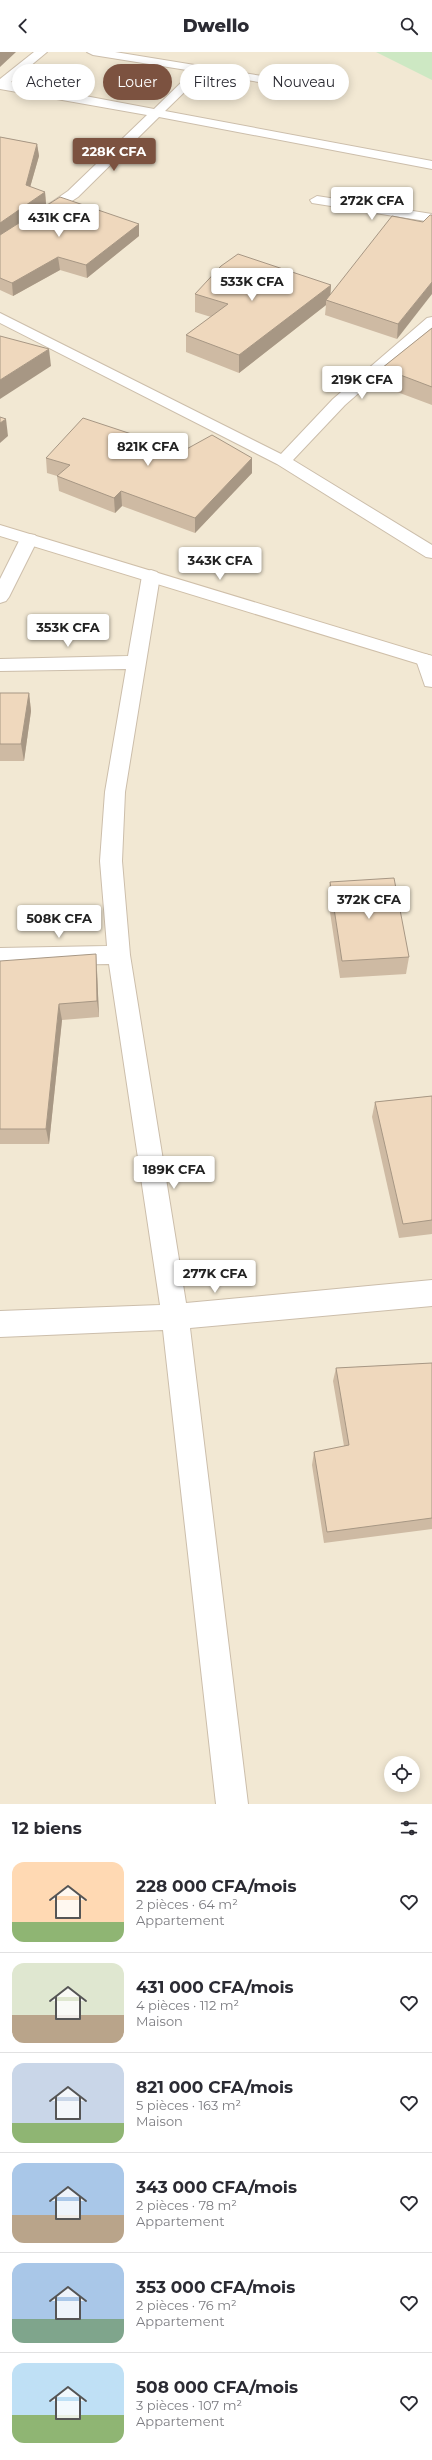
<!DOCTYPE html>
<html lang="fr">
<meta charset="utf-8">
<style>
body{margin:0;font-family:Montserrat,sans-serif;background:#f7f7f7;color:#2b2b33;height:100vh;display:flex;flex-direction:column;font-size:15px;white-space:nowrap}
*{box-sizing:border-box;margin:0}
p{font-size:13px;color:#7c7c81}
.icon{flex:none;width:22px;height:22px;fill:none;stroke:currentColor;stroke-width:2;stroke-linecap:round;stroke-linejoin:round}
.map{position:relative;height:1752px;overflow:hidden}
.details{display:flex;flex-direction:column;background:#fff;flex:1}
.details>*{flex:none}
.top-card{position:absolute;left:12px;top:12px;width:408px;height:36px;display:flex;gap:8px}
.fabs{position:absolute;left:384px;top:1704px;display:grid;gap:8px}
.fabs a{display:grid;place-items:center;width:36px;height:36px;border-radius:50%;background:#fff;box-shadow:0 2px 10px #0003;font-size:20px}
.price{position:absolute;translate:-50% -34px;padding:0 9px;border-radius:4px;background:#fff;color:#222;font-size:13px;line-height:26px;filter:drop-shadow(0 1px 2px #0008)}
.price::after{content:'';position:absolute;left:50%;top:24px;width:12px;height:9px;margin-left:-6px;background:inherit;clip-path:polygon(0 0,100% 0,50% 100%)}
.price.current{background:#7c5240;color:#fff}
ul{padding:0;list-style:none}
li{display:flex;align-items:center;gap:12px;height:100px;padding:0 12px}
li+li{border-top:1px solid #e1e1e2}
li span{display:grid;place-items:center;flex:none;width:112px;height:80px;border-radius:12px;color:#555}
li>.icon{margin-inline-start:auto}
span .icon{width:48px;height:48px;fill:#fffc;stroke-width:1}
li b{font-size:17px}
h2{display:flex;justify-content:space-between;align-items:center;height:48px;padding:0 12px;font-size:17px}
.pill{padding:0 14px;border-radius:18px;background:#fff;box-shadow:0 2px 10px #0003;font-size:14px;line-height:36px}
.pill.current{background:#7c5240;color:#fff}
header{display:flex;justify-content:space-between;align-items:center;height:52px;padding:0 12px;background:#fff;font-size:18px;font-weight:800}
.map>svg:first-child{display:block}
.residential{fill:#f2e8d3;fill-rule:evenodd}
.green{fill:#cde8c3}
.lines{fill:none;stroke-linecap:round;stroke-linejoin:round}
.street-casing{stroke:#ccbeab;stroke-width:2}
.secondary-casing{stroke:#cfbfa9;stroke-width:2}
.street{fill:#fff;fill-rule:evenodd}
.secondary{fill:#fff;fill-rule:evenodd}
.wall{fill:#cebaa3}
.shaded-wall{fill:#a79784}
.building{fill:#efd8bd;stroke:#a79784}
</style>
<header><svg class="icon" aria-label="back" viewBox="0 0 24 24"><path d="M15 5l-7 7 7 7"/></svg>Dwello<svg class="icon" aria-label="search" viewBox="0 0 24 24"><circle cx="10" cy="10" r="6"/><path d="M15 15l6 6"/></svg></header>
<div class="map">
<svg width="432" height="1752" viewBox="0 0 432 1752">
<rect width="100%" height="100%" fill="#fbf5e4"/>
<path class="residential" d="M 0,0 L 432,0 L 432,1752 L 0,1752 ZM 391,1711 L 413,1711 L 413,1733 L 391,1733 Z"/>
<path class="green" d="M 376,0 L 432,0 L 432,28 Z"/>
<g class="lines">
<g class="street-casing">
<g id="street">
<path d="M 34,0 L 47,0 L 11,30 L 154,57 L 193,19 L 93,3 L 87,0 L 115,0 L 293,29 L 295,31 L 289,35 L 204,21 L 165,59 L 432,109 L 432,117 L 159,65 L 78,145 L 0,196 L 0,186 L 68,139 L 147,63 L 0,37 L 0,27 Z"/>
<path d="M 317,144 L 432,162 L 432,170 L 312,151 L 310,148 Z"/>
<path d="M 0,261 L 281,402 L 333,347 L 427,266 L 432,265 L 432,277 L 345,353 L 293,408 L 432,493 L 432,506 L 426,505 L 277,412 L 0,271 Z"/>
<path d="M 29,482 L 35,483 L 38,487 L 9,545 L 6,549 L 0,551 L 0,527 L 20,487 L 23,483 Z"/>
<path d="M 151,518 L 157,520 L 160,524 L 125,740 L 122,809 L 130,903 L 186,1251 L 432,1228 L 432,1254 L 190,1276 L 248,1752 L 216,1752 L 163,1278 L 0,1285 L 0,1259 L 160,1253 L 109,912 L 0,914 L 0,896 L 107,894 L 100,809 L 105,740 L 126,617 L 0,619 L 0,607 L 128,604 L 142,524 L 145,520 Z"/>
<path d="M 425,602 L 432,604 L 432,635 L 425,634 L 416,608 L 418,604 Z"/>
</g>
</g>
<g class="secondary-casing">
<path id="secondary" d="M 0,473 L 432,604 L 432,616 L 0,484 Z"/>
</g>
<use href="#street" class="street"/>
<use href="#secondary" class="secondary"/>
</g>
<g class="wall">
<path d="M 0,85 L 37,92 L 39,104 L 30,135 L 45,140 L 46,152 L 21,169 L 139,172 L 139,184 L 87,226 L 60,218 L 13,244 L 0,238 Z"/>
<path d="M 423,170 L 397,287 L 325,263 L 326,253 L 239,321 L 186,300 L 186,283 L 211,265 L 195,260 L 195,242 L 331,233 L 330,243 Z"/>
<path d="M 432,276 L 432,353 L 381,334 L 382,316 Z"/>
<path d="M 183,399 L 252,421 L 195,481 L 122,454 L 115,461 L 59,439 L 57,424 L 47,421 L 46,406 Z"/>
<path d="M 0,641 L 29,641 L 31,659 L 24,709 L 0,709 Z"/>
<path d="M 330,830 L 409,905 L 406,922 L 340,926 L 328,847 Z"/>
<path d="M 0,909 L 97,919 L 99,965 L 62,968 L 49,1092 L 0,1092 Z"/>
<path d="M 432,1044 L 432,1182 L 399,1186 L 372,1065 L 375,1050 Z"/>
<path d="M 432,1311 L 432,1477 L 324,1491 L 312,1413 L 314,1400 L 344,1394 L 333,1329 L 336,1316 Z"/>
</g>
<g class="shaded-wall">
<path d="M 0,0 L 16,0 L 0,15 Z"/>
<path d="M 37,92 L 39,104 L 27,146 L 26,133 Z"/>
<path d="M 45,140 L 46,152 L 0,184 L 0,171 Z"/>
<path d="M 139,172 L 139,184 L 87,226 L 86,213 Z"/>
<path d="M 58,205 L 60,218 L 13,244 L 12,231 Z"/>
<path d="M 432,230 L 432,242 L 397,287 L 398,272 Z"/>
<path d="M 331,233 L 330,249 L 326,248 L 326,253 L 239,321 L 239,303 Z"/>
<path d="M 49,297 L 51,314 L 0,347 L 0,328 Z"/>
<path d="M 6,367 L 8,384 L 0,391 L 0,371 Z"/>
<path d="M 252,406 L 252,421 L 195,481 L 195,466 Z"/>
<path d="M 121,439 L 122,454 L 115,461 L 114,446 Z"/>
<path d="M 29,641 L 31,659 L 24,709 L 21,692 Z"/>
<path d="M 96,902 L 97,919 L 99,965 L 97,949 Z"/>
<path d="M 59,952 L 62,968 L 49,1092 L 46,1077 Z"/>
</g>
<g class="building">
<path d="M 0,85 L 37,92 L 26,133 L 45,140 L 0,171 Z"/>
<path d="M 60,145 L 139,172 L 86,213 L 58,205 L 12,231 L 0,226 L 0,183 Z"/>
<path d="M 430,163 L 432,163 L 432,230 L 398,272 L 326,248 L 392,164 L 423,170 Z"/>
<path d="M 238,202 L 331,233 L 239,303 L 186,283 L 228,252 L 195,242 L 221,214 Z"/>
<path d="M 432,276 L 432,335 L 382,316 Z"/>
<path d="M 0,284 L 49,297 L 0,328 Z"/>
<path d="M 0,365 L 6,367 L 0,371 Z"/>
<path d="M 83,366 L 183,399 L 212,383 L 252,406 L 195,466 L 121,439 L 114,446 L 57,424 L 70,413 L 46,406 Z"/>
<path d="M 0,641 L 29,641 L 21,692 L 0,692 Z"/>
<path d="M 394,826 L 409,905 L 342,909 L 330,830 Z"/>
<path d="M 96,902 L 97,949 L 59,952 L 46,1077 L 0,1077 L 0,909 Z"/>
<path d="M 432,1044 L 432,1168 L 403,1172 L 375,1050 Z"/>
<path d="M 432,1311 L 432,1466 L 327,1480 L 314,1400 L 349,1393 L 336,1316 Z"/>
</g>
</svg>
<div class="fabs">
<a><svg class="icon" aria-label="locate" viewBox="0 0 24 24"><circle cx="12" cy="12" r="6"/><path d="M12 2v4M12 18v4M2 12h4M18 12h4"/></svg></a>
</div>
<b class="price current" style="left:114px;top:120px">228K CFA</b>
<b class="price" style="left:372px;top:169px">272K CFA</b>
<b class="price" style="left:59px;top:186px">431K CFA</b>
<b class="price" style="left:252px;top:250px">533K CFA</b>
<b class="price" style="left:362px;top:348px">219K CFA</b>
<b class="price" style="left:148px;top:415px">821K CFA</b>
<b class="price" style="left:220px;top:529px">343K CFA</b>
<b class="price" style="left:68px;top:596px">353K CFA</b>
<b class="price" style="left:369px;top:868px">372K CFA</b>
<b class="price" style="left:59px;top:887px">508K CFA</b>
<b class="price" style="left:174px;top:1138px">189K CFA</b>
<b class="price" style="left:215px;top:1242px">277K CFA</b>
<div class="top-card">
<a class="pill">Acheter</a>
<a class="pill current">Louer</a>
<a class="pill">Filtres</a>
<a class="pill">Nouveau</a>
</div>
</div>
<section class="details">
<h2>12 biens<svg class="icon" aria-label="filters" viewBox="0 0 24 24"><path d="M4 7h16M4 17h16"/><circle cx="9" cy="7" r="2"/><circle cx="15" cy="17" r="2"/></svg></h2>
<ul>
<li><span style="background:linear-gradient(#ffd9b3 75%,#8fb573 0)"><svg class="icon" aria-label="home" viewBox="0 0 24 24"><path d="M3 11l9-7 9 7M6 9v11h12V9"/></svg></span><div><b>228 000 CFA/mois</b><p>2 pièces · 64 m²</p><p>Appartement</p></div><svg class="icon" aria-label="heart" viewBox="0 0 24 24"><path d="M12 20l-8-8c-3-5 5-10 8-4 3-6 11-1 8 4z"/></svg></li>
<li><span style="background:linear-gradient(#dfe7d0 65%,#b9a48a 0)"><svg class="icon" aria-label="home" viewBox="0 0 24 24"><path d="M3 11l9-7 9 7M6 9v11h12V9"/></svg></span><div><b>431 000 CFA/mois</b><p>4 pièces · 112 m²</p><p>Maison</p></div><svg class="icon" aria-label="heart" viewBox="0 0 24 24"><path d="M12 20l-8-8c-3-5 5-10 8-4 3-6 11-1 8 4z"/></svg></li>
<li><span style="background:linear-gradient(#c9d6e8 75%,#8fb573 0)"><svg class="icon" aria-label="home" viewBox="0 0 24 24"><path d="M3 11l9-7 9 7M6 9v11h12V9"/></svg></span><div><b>821 000 CFA/mois</b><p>5 pièces · 163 m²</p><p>Maison</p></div><svg class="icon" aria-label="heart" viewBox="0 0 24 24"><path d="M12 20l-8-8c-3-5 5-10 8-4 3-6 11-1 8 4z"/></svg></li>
<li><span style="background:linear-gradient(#a9c7e8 65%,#b9a48a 0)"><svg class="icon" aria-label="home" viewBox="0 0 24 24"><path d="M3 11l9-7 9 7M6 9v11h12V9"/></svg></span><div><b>343 000 CFA/mois</b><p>2 pièces · 78 m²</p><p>Appartement</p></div><svg class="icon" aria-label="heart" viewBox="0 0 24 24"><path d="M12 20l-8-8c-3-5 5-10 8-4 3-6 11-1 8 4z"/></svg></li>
<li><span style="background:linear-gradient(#a9c7e8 70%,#7fa58c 0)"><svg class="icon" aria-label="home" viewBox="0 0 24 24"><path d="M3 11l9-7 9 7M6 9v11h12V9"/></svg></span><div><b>353 000 CFA/mois</b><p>2 pièces · 76 m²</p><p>Appartement</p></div><svg class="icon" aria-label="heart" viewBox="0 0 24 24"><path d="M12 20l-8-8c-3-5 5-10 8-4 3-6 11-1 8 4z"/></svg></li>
<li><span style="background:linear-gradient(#bfe0f5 65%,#8fb573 0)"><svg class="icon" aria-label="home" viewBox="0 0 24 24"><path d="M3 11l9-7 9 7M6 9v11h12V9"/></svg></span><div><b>508 000 CFA/mois</b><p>3 pièces · 107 m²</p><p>Appartement</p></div><svg class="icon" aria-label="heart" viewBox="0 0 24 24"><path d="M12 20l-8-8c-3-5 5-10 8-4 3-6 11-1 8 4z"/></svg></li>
</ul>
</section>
